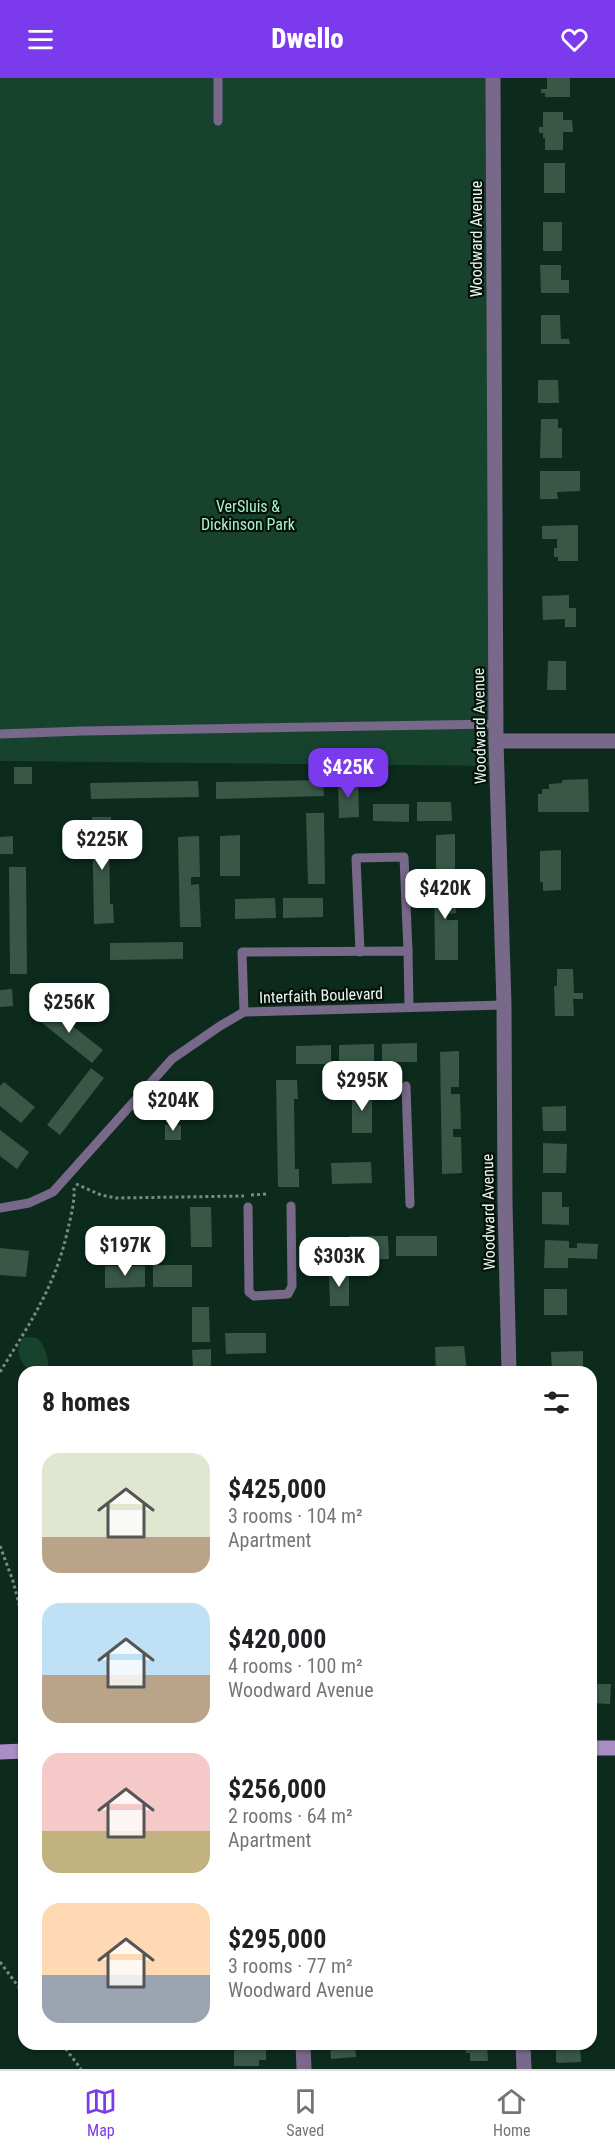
<!DOCTYPE html>
<meta charset="utf-8">
<style>
body{margin:0;font-family:"Roboto Condensed",sans-serif;background:#f6f6f6;color:#202124;height:100vh;display:flex;flex-direction:column;font-size:22px;white-space:nowrap}
*{box-sizing:border-box;margin:0}
p{font-size:20px;color:#757577}
.icon{flex:none;width:33px;height:33px;fill:none;stroke:currentColor;stroke-width:2;stroke-linecap:round;stroke-linejoin:round}
.map{position:relative;flex:1;overflow:hidden}
.side{position:absolute;left:18px;top:1288px;width:579px;height:684px;display:flex;flex-direction:column;background:#fff;border-radius:18px;box-shadow:0 2px 4px #0004}
.side>*{flex:none}
.price{position:absolute;translate:-50% -51px;padding:0 14px;border-radius:12px;background:#fff;color:#222;font-size:20px;line-height:39px;filter:drop-shadow(0 2px 3px #0008)}
.price::after{content:'';position:absolute;left:50%;top:36px;width:18px;height:14px;margin-left:-9px;background:inherit;clip-path:polygon(0 0,100% 0,50% 100%)}
.price.selected{background:#7c3aed;color:#fff}
ul{padding:0;list-style:none}
li{display:flex;align-items:center;gap:18px;height:150px;padding:0 24px}
li span{display:grid;place-items:center;flex:none;width:168px;height:120px;border-radius:18px;color:#555}
li>.icon{margin-inline-start:auto}
span .icon{width:72px;height:72px;fill:#fffc;stroke-width:1}
li b{font-size:26px}
h2{display:flex;justify-content:space-between;align-items:center;height:72px;padding:0 24px;font-size:26px}
header{display:flex;justify-content:space-between;align-items:center;height:78px;padding:0 24px;background:#7c3aed;color:#fff;font-size:27px;font-weight:800}
.tab-bar{display:flex;justify-content:space-around;align-items:center;height:84px;border-top:2px solid #e0e0e0;background:#fff;font-size:16px;color:#757577}
.tab-bar a{display:grid;justify-items:center;gap:3px}
.tab-bar .selected{color:#7c3aed}
.map>svg:first-child{display:block}
.green{fill:#17432e}
.building{fill:#385746}
.lines{fill:none;stroke-linecap:round;stroke-linejoin:round}
.path{stroke:#758d81;stroke-width:3;stroke-dasharray:3 3;stroke-linecap:butt}
.lane{stroke:#78688a;stroke-width:9}
.street{stroke:#78688a;stroke-width:15}
.secondary{stroke:#a88ec5;stroke-width:15}
.labels{text-anchor:middle;stroke-width:4.5;stroke-linejoin:round;paint-order:stroke}
.street-label{font-size:16px;fill:#e8faef;stroke:#05110a}
.park-label{font-size:16px;fill:#a8f3c9;stroke:#05110a}
</style>
<header><svg class="icon" aria-label="menu" viewBox="0 0 24 24"><path d="M4 6h16M4 12h16M4 18h16"/></svg>Dwello<svg class="icon" aria-label="heart" viewBox="0 0 24 24"><path d="M12 20l-8-8c-3-5 5-10 8-4 3-6 11-1 8 4z"/></svg></header>
<div class="map">
<svg width="615" height="1991" viewBox="0 0 615 1991">
<rect width="100%" height="100%" fill="#0d2b1d"/>
<g class="green">
<path d="M 0,0 L 492,0 L 496,688 L 0,683 Z"/>
<path d="M 27,1259 L 37,1260 C 46,1268 49,1283 48,1294 L 30,1294 C 20,1283 14,1274 23,1260 Z"/>
</g>
<g class="building">
<path d="M 547,0 L 570,0 L 570,19 L 545,19 L 545,15 L 541,15 L 541,11 L 547,11 Z"/>
<path d="M 543,34 L 563,34 L 563,42 L 572,42 L 573,54 L 563,54 L 563,72 L 545,72 L 545,60 L 543,60 L 543,55 L 539,55 L 539,49 L 543,49 Z"/>
<rect x="544" y="85" width="21" height="30"/>
<rect x="543" y="144" width="19" height="29"/>
<path d="M 540,187 L 561,187 L 561,202 L 569,202 L 569,215 L 541,215 Z"/>
<path d="M 541,237 L 560,237 L 561,261 L 569,261 L 570,266 L 541,266 Z"/>
<path d="M 538,302 L 558,302 L 559,325 L 538,325 Z"/>
<path d="M 541,341 L 558,341 L 558,350 L 562,350 L 562,380 L 540,380 Z"/>
<path d="M 540,393 L 580,393 L 580,413 L 557,414 L 558,421 L 540,421 Z"/>
<path d="M 578,447 L 578,483 L 558,483 L 558,479 L 554,479 L 554,470 L 557,470 L 557,461 L 542,461 L 542,448 Z"/>
<path d="M 569,517 L 569,530 L 576,530 L 576,549 L 565,549 L 565,541 L 543,542 L 542,518 Z"/>
<path d="M 548,583 L 566,583 L 566,612 L 547,612 Z"/>
<rect x="14" y="689" width="18" height="17"/>
<path d="M 588,701 L 589,734 L 538,734 L 538,716 L 542,716 L 542,711 L 549,711 L 549,706 L 562,705 L 562,702 Z"/>
<path d="M 323,702 L 324,718 L 216,721 L 216,704 Z"/>
<path d="M 198,703 L 199,719 L 91,721 L 90,705 Z"/>
<path d="M 338,703 L 358,703 L 359,739 L 339,740 Z"/>
<path d="M 417,724 L 451,724 L 452,743 L 417,743 Z"/>
<path d="M 373,726 L 409,726 L 409,744 L 373,743 Z"/>
<path d="M 306,735 L 324,735 L 325,806 L 308,806 Z"/>
<path d="M 92,739 L 111,739 L 111,757 L 109,757 L 110,826 L 113,826 L 114,845 L 94,846 Z"/>
<path d="M 455,756 L 455,792 L 436,792 L 436,757 Z"/>
<path d="M 240,757 L 240,798 L 220,798 L 220,758 Z"/>
<path d="M 13,758 L 13,776 L 0,776 L 0,759 Z"/>
<path d="M 199,758 L 200,799 L 191,799 L 191,807 L 199,806 L 201,849 L 180,849 L 178,759 Z"/>
<path d="M 561,772 L 561,812 L 543,813 L 543,804 L 540,804 L 540,773 Z"/>
<path d="M 9,789 L 26,789 L 27,896 L 10,896 Z"/>
<path d="M 434,800 L 455,800 L 456,835 L 447,836 L 447,842 L 458,842 L 458,882 L 435,882 Z"/>
<path d="M 275,820 L 276,840 L 235,841 L 235,821 Z"/>
<path d="M 283,820 L 323,820 L 323,839 L 283,840 Z"/>
<path d="M 183,864 L 183,881 L 110,882 L 110,865 Z"/>
<path d="M 557,891 L 573,891 L 574,915 L 583,915 L 583,921 L 573,921 L 574,938 L 555,938 L 554,908 L 557,908 Z"/>
<path d="M 12,911 L 13,928 L 0,929 L 0,912 Z"/>
<path d="M 46,927 L 103,972 L 92,985 L 36,940 Z"/>
<path d="M 417,965 L 417,984 L 382,984 L 382,966 Z"/>
<path d="M 374,966 L 374,985 L 339,986 L 339,967 Z"/>
<path d="M 331,967 L 331,986 L 296,986 L 296,968 Z"/>
<path d="M 459,973 L 459,1009 L 451,1009 L 451,1016 L 460,1016 L 461,1051 L 453,1051 L 453,1059 L 461,1059 L 462,1095 L 442,1096 L 440,974 Z"/>
<path d="M 91,990 L 104,1000 L 60,1057 L 47,1047 Z"/>
<path d="M 276,1002 L 297,1002 L 298,1021 L 294,1021 L 295,1091 L 299,1091 L 299,1109 L 278,1109 Z"/>
<path d="M 4,1004 L 35,1029 L 21,1045 L 0,1028 L 0,1008 Z"/>
<rect x="352" y="1014" width="20" height="41"/>
<path d="M 566,1028 L 566,1053 L 543,1053 L 542,1029 Z"/>
<rect x="165" y="1047" width="16" height="15"/>
<path d="M 0,1052 L 29,1074 L 17,1091 L 0,1078 Z"/>
<path d="M 543,1065 L 567,1066 L 566,1095 L 543,1095 Z"/>
<path d="M 371,1084 L 372,1105 L 332,1106 L 331,1085 Z"/>
<path d="M 542,1114 L 562,1114 L 562,1129 L 569,1129 L 569,1147 L 542,1146 Z"/>
<path d="M 190,1129 L 211,1129 L 212,1169 L 191,1169 Z"/>
<path d="M 349,1158 L 388,1158 L 389,1181 L 349,1182 Z"/>
<rect x="396" y="1158" width="41" height="20"/>
<path d="M 545,1162 L 569,1163 L 569,1170 L 577,1170 L 577,1165 L 598,1166 L 597,1181 L 568,1180 L 568,1190 L 544,1190 Z"/>
<path d="M 0,1170 L 29,1173 L 26,1199 L 0,1197 Z"/>
<rect x="153" y="1187" width="39" height="22"/>
<path d="M 105,1188 L 145,1188 L 145,1209 L 105,1210 Z"/>
<path d="M 329,1192 L 349,1192 L 349,1228 L 330,1228 Z"/>
<rect x="544" y="1211" width="23" height="26"/>
<path d="M 192,1229 L 209,1229 L 210,1264 L 192,1264 Z"/>
<path d="M 225,1255 L 266,1255 L 266,1275 L 226,1276 Z"/>
<path d="M 464,1268 L 467,1293 L 436,1294 L 435,1269 Z"/>
<path d="M 211,1271 L 211,1290 L 193,1290 L 192,1272 Z"/>
<path d="M 583,1273 L 583,1291 L 552,1292 L 551,1274 Z"/>
<path d="M 591,1606 L 611,1606 L 610,1626 L 591,1625 Z"/>
<path d="M 330,1966 L 355,1966 L 356,1979 L 331,1981 Z"/>
<path d="M 465,1966 L 487,1966 L 488,1983 L 470,1983 L 470,1975 L 466,1975 Z"/>
<path d="M 558,1966 L 580,1966 L 581,1984 L 559,1985 L 556,1984 L 556,1969 L 558,1969 Z"/>
<path d="M 234,1969 L 266,1969 L 266,1982 L 259,1982 L 259,1988 L 234,1988 Z"/>
</g>
<g class="lines">
<g class="path">
<path d="M 76,1106 L 101,1117 L 116,1120 L 244,1118"/>
<path d="M 251,1117 L 267,1116"/>
<path d="M 0,1294 C 30,1245 55,1209 68,1151 C 71,1138 75,1122 74,1110"/>
<path d="M 0,1468 L 13,1503 L 24,1546"/>
<path d="M 0,1884 L 24,1916"/>
<path d="M 62,1966 L 81,1991"/>
</g>
<g class="lane">
<path d="M 218,43 L 218,0"/>
<path d="M 0,656 L 83,653 L 496,646"/>
<path d="M 360,874 L 356,780 L 404,779 L 408,873"/>
<path d="M 244,934 L 242,874 L 408,873 L 409,929"/>
<path d="M 406,1008 L 410,1126"/>
<path d="M 248,1129 L 249,1214 L 254,1218 L 288,1216 L 292,1208 L 291,1128"/>
<path d="M 0,1130 L 29,1125 L 53,1114 L 172,981 L 220,948 L 244,934 L 504,927"/>
</g>
<g class="street">
<path d="M 493,0 L 496,663 L 504,927 L 505,1125 L 509,1294"/>
<path d="M 496,663 L 615,663"/>
<path d="M 303,1966 L 304,1991"/>
<path d="M 523,1966 L 524,1991"/>
</g>
<g class="secondary">
<path d="M 591,1670 L 615,1670"/>
<path d="M 0,1674 L 24,1673"/>
</g>
</g>
<g class="labels">
<g class="street-label">
<text transform="translate(476 161) rotate(-90)" y="6">Woodward Avenue</text>
<text transform="translate(479 648) rotate(-91)" y="6">Woodward Avenue</text>
<text transform="translate(321 917) rotate(-2)" y="6">Interfaith Boulevard</text>
<text transform="translate(488 1134) rotate(-91)" y="6">Woodward Avenue</text>
</g>
<g class="park-label">
<text x="248" y="434">VerSluis &amp;<tspan x="248" dy="18">Dickinson Park</tspan></text>
</g>
</g>
</svg>
<b class="price selected" style="left:348px;top:721px">$425K</b>
<b class="price" style="left:102px;top:793px">$225K</b>
<b class="price" style="left:445px;top:842px">$420K</b>
<b class="price" style="left:69px;top:956px">$256K</b>
<b class="price" style="left:362px;top:1034px">$295K</b>
<b class="price" style="left:173px;top:1054px">$204K</b>
<b class="price" style="left:125px;top:1199px">$197K</b>
<b class="price" style="left:339px;top:1210px">$303K</b>
<section class="side">
<h2>8 homes<svg class="icon" aria-label="filters" viewBox="0 0 24 24"><path d="M4 7h16M4 17h16"/><circle cx="9" cy="7" r="2"/><circle cx="15" cy="17" r="2"/></svg></h2>
<ul>
<li><span style="background:linear-gradient(#dfe7d0 70%,#b9a48a 0)"><svg class="icon" aria-label="home" viewBox="0 0 24 24"><path d="M3 11l9-7 9 7M6 9v11h12V9"/></svg></span><div><b>$425,000</b><p>3 rooms · 104 m²</p><p>Apartment</p></div></li>
<li><span style="background:linear-gradient(#bfe0f5 60%,#b9a48a 0)"><svg class="icon" aria-label="home" viewBox="0 0 24 24"><path d="M3 11l9-7 9 7M6 9v11h12V9"/></svg></span><div><b>$420,000</b><p>4 rooms · 100 m²</p><p>Woodward Avenue</p></div></li>
<li><span style="background:linear-gradient(#f6c9c9 65%,#c2b280 0)"><svg class="icon" aria-label="home" viewBox="0 0 24 24"><path d="M3 11l9-7 9 7M6 9v11h12V9"/></svg></span><div><b>$256,000</b><p>2 rooms · 64 m²</p><p>Apartment</p></div></li>
<li><span style="background:linear-gradient(#ffd9b3 60%,#9aa5b1 0)"><svg class="icon" aria-label="home" viewBox="0 0 24 24"><path d="M3 11l9-7 9 7M6 9v11h12V9"/></svg></span><div><b>$295,000</b><p>3 rooms · 77 m²</p><p>Woodward Avenue</p></div></li>
</ul>
</section>
</div>
<nav class="tab-bar">
<a class="selected"><svg class="icon" aria-label="map" viewBox="0 0 24 24"><path d="M3 6l6-2 6 2 6-2v14l-6 2-6-2-6 2zM9 4v14M15 6v14"/></svg>Map</a>
<a><svg class="icon" aria-label="saved" viewBox="0 0 24 24"><path d="M7 4h10v16l-5-4-5 4z"/></svg>Saved</a>
<a><svg class="icon" aria-label="home" viewBox="0 0 24 24"><path d="M3 11l9-7 9 7M6 9v11h12V9"/></svg>Home</a>
</nav>
